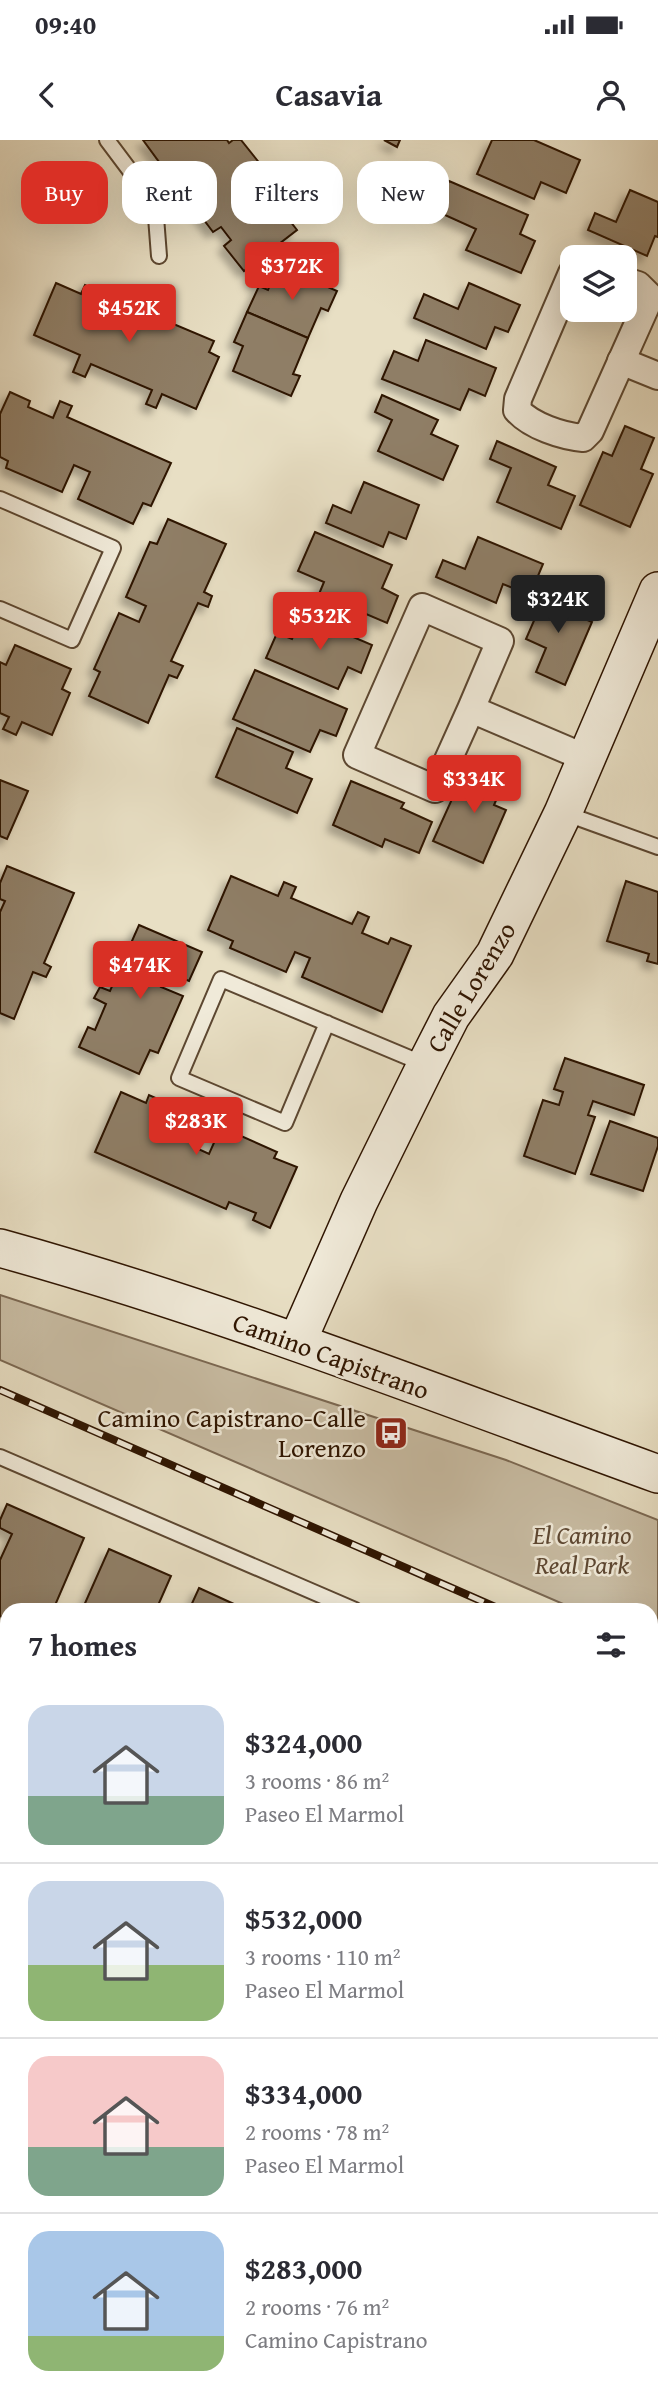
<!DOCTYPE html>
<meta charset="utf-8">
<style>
body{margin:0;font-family:"Gentium Book Plus",serif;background:#f7f7f7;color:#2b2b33;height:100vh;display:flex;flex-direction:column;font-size:26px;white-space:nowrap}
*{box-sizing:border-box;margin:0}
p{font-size:23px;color:#7c7c81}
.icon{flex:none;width:38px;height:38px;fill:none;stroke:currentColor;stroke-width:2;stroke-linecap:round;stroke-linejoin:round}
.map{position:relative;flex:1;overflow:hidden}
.sheet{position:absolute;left:0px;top:1463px;width:658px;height:800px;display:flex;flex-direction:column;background:#fff;border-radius:21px 21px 0 0;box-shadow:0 7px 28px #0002}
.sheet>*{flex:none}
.top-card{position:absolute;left:21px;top:21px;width:616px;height:63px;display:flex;gap:14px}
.fabs{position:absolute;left:560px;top:105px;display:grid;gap:14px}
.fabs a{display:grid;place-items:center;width:77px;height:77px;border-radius:14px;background:#fff;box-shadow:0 7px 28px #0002;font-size:35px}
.price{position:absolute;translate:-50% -60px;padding:0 16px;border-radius:7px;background:#d93025;color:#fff;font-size:23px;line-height:46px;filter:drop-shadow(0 2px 4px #0008)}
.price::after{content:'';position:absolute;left:50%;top:42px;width:21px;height:16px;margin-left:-10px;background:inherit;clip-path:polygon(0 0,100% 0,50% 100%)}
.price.on{background:#222;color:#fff}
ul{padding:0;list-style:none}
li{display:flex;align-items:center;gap:21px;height:175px;padding:0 28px}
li+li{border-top:2px solid #e1e1e2}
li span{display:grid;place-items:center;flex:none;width:196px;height:140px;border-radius:21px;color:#555}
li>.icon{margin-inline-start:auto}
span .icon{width:84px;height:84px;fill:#fffc;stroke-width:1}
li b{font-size:30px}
h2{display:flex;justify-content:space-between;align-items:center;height:84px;padding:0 28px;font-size:30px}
.tag{padding:0 24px;border-radius:21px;background:#fff;box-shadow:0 7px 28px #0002;font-size:24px;line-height:63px}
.tag.on{background:#d93025;color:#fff}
.status{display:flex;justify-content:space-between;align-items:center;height:49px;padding:0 35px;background:#fff;direction:ltr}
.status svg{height:19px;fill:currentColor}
header{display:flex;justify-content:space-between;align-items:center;height:91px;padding:0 28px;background:#fff;font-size:32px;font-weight:600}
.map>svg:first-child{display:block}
.green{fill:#c8bca3;stroke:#7b6852;stroke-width:2}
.building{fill:#8f7e66;stroke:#2e1400;stroke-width:2;filter:url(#shadow)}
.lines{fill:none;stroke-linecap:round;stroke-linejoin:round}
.lane-casing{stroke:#5c4731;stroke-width:18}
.street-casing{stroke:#5c4731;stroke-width:30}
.secondary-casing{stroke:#2e1400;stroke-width:40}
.lane{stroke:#f0ead9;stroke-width:14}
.street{stroke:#f0ead9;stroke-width:26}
.secondary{stroke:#f0ead9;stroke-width:37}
.rail-casing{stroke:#2e1400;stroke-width:8}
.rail{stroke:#f0ead9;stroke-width:5;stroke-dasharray:16;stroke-linecap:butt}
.labels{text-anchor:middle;stroke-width:5;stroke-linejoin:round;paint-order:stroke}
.street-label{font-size:26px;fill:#2e1400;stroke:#f0ead9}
.poi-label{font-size:26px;fill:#2e1400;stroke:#f0ead9;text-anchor:end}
.park-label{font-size:26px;font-style:italic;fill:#5c4631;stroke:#f0ead9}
</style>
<div class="status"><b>09:40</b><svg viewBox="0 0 49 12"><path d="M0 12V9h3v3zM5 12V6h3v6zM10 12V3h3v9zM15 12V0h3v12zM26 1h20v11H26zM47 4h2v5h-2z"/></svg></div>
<header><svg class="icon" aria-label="back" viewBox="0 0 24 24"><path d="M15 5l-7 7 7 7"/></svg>Casavia<svg class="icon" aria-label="person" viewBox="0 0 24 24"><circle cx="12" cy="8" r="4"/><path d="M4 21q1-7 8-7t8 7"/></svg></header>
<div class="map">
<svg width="658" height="2262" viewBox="0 0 658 2262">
<defs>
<filter id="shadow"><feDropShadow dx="-6" dy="6" stdDeviation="3.5" flood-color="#0004"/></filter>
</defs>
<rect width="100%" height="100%" fill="#e8dfc4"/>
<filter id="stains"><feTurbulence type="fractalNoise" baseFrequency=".00286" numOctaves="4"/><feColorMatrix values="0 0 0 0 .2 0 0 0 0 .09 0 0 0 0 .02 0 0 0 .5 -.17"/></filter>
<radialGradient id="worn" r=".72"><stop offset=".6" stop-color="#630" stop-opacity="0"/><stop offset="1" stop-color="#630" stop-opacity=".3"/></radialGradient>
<path class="green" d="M 0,1155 L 506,1320 L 658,1380 L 658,1505 L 651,1502 L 651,1470 L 577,1470 L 0,1220 Z"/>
<g class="building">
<path d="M 143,0 L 227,0 L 229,3 L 233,0 L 241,0 L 261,25 L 252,32 L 297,90 L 244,131 L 224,106 L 231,100 L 221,87 L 213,92 L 176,43 L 184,37 L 174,23 L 165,30 Z"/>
<path d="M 384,0 L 400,0 L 397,7 Z"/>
<path d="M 492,0 L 534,0 L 580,20 L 566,53 L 541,42 L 534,59 L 477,34 Z"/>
<path d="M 449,41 L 528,75 L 520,94 L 535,101 L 521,133 L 466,110 L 476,89 L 436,71 Z"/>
<path d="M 630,50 L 658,62 L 658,97 L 655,96 L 647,116 L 588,90 L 595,73 L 616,82 Z"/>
<path d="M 278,125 L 337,151 L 328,171 L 321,168 L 308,198 L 247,172 L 259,146 L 268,150 Z"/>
<path d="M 56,143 L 81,154 L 85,145 L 142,170 L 137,180 L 153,186 L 157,177 L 214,201 L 209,212 L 219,217 L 196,269 L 162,254 L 156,268 L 146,264 L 152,250 L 91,224 L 85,237 L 73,232 L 80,215 L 34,195 Z"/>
<path d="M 469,143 L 520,165 L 508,192 L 495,187 L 486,209 L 414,178 L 424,154 L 458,169 Z"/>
<path d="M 247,172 L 308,198 L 293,234 L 300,236 L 291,256 L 233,231 L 243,206 L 234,202 Z"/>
<path d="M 426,200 L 496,228 L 485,256 L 469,249 L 460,270 L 382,239 L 394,211 L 418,221 Z"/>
<path d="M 10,252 L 30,261 L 28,267 L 53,278 L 60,261 L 72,266 L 67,277 L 171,323 L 151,366 L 143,363 L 133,384 L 78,359 L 90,332 L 74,325 L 62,352 L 6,328 L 8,321 L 0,317 L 0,274 Z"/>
<path d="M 382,255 L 438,280 L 431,294 L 458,306 L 443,340 L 378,311 L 392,280 L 375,272 Z"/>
<path d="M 625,286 L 654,298 L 641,329 L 653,334 L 630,387 L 580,365 L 603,312 L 612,316 Z"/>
<path d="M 497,301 L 556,327 L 548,345 L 575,356 L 561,389 L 497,362 L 511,328 L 490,319 Z"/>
<path d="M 364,342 L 419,365 L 406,399 L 389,392 L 383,407 L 326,383 L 333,365 L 351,373 Z"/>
<path d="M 168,379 L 226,404 L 204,452 L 212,456 L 208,467 L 198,463 L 171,521 L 183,526 L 177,538 L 169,535 L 148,583 L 89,556 L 100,532 L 94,529 L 119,473 L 139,482 L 146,466 L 126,457 L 150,402 L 157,404 Z"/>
<path d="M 315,392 L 392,425 L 382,448 L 398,456 L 387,483 L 319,454 L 324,442 L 298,431 Z"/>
<path d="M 478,397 L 543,424 L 530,455 L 503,444 L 496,463 L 436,437 L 443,420 L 465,429 Z"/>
<path d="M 552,439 L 569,447 L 560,468 L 592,482 L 565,545 L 536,532 L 546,508 L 526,499 Z"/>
<path d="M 302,475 L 372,505 L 361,533 L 348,527 L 338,549 L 266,518 L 277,493 L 292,499 Z"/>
<path d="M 15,505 L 71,529 L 62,549 L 70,553 L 52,595 L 22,582 L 16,595 L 3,589 L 9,577 L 0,573 L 0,522 L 6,525 Z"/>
<path d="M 255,530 L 347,569 L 336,596 L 320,590 L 310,612 L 233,579 Z"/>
<path d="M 237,588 L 293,612 L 286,628 L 312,639 L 297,673 L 216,637 Z"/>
<path d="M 479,622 L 507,635 L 494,665 L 506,670 L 483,723 L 433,701 L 457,648 L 465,652 Z"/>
<path d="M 0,640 L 28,651 L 7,699 L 0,696 Z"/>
<path d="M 351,641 L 404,663 L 401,668 L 432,682 L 419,713 L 385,699 L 382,707 L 333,685 Z"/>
<path d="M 7,726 L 74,753 L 44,823 L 51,827 L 46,837 L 33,832 L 14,879 L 0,873 L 0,772 L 5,761 L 0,759 L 0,743 Z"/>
<path d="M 231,736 L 278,756 L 284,742 L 296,747 L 291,758 L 352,784 L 358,772 L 369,777 L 362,793 L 388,804 L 391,798 L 411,806 L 382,872 L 302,837 L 310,818 L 295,812 L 286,832 L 230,808 L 233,801 L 208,790 Z"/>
<path d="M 626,741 L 658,752 L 658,824 L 647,821 L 649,814 L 607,801 Z"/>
<path d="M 139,785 L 202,812 L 189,841 L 167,832 L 161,847 L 183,856 L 158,913 L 150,910 L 139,934 L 79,907 L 88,887 L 95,890 L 106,864 L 94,858 L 100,847 L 110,851 Z"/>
<path d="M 565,918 L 644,945 L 634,975 L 593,961 L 588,975 L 595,977 L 575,1034 L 524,1016 L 543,960 L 559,965 L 563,952 L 554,949 Z"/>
<path d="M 121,952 L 146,963 L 149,955 L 206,980 L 194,1007 L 209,1014 L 221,987 L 277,1012 L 274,1018 L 297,1027 L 270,1088 L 253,1080 L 256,1073 L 229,1062 L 226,1069 L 95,1012 Z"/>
<path d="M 610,981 L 658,998 L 658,1006 L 643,1051 L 591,1034 Z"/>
<path d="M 7,1364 L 84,1398 L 53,1470 L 7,1470 L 7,1479 L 0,1476 L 0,1420 L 12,1394 L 0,1388 L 0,1380 Z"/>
<path d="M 109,1409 L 171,1436 L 156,1470 L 82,1470 Z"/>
<path d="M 199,1448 L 247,1470 L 189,1470 Z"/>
<path d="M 658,1692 L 658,1758 L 651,1755 L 651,1707 Z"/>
<path d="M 651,1921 L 658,1924 L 658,1956 L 651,1972 Z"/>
<path d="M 0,1971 L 7,1975 L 7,2085 L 0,2098 Z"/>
<path d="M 139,2256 L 268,2256 L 271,2262 L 142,2262 Z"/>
<path d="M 314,2256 L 442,2256 L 446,2262 L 317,2262 Z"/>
</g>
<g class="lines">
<g class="lane-casing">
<g id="lane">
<path d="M 107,0 L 155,64 L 159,116"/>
<path d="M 0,359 L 113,408 L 72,500 L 0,469"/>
<path d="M 564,673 L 658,707"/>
<path d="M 327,883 L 285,983 L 179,938 L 221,839 L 424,924"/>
<path d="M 0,1317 L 355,1470"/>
<path d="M 651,1601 L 658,1604"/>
<path d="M 0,1724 L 7,1722"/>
<path d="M 0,1874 L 7,1881"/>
<path d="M 651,2057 L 658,2057"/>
<path d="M 473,2256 L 475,2262"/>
</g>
</g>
<g class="street-casing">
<g id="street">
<path d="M 572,133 L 518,259 L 517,270 C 531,286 562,296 583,298 L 590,291 L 650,157 L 638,145 L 625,141"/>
<path d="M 621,221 L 658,236"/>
<path d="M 471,569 L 435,649 L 357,615 L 422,467 L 500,501 L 471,569 L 586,618"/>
<path d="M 651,1826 L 658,1829"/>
</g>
</g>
<g class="secondary-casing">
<g id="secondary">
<path d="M 0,1108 C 224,1170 440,1255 658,1334"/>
<path d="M 297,1202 L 359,1061 L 426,925 L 451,876 L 495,814 L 563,673 L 658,451"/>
<path d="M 0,1565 L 7,1572"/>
<path d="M 581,2256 L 584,2262"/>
</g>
</g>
<use href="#lane" class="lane"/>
<use href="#street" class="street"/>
<use href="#secondary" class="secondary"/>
<g class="rail-casing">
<g id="rail">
<path d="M 0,1250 L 502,1470"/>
<path d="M 651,1535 L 658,1538"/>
</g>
</g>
<use href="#rail" class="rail"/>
</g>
<defs>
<g id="bus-square" transform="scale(1.75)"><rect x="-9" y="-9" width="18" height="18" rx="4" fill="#8f2418" stroke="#f0ead9"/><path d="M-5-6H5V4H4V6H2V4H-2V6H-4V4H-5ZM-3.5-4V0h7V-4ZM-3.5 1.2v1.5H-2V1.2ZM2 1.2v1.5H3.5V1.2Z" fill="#fff"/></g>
</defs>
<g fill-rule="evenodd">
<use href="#bus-square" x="391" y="1293"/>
</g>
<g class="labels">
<g class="street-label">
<text transform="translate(471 847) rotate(-59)" y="9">Calle Lorenzo</text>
<text transform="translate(331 1216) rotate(20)" y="9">Camino Capistrano</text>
</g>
<g class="poi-label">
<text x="366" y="1287">Camino Capistrano-Calle<tspan x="366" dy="30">Lorenzo</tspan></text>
</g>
<g class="park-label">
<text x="582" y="1404">El Camino<tspan x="582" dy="30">Real Park</tspan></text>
</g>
</g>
<rect width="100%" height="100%" filter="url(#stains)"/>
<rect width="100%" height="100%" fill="url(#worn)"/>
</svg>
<div class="fabs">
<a><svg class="icon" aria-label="layers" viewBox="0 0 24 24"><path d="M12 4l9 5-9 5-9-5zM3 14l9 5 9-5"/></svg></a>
</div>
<b class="price" style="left:292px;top:162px">$372K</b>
<b class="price" style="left:129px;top:204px">$452K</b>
<b class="price on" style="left:558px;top:495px">$324K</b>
<b class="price" style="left:320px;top:512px">$532K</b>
<b class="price" style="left:474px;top:675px">$334K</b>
<b class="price" style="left:140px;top:861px">$474K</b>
<b class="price" style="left:196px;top:1017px">$283K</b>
<div class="top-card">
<a class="tag on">Buy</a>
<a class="tag">Rent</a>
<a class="tag">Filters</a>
<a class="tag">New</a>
</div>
<section class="sheet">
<h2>7 homes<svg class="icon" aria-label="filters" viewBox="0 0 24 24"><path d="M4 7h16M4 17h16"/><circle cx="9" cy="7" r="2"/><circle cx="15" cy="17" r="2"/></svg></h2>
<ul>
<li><span style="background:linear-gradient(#c9d6e8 65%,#7fa58c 0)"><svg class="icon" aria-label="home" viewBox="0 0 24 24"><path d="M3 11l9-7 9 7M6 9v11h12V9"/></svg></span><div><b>$324,000</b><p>3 rooms · 86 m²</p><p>Paseo El Marmol</p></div></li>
<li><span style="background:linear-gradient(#c9d6e8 60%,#8fb573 0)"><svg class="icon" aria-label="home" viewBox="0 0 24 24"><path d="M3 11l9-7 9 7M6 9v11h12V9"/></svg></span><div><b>$532,000</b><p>3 rooms · 110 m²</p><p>Paseo El Marmol</p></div></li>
<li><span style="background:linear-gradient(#f6c9c9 65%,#7fa58c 0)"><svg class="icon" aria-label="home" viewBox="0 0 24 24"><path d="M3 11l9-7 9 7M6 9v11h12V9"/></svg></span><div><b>$334,000</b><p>2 rooms · 78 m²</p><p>Paseo El Marmol</p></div></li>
<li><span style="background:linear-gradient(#a9c7e8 75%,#8fb573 0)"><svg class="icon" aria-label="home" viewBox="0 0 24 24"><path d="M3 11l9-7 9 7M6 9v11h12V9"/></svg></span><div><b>$283,000</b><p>2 rooms · 76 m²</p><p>Camino Capistrano</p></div></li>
</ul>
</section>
</div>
